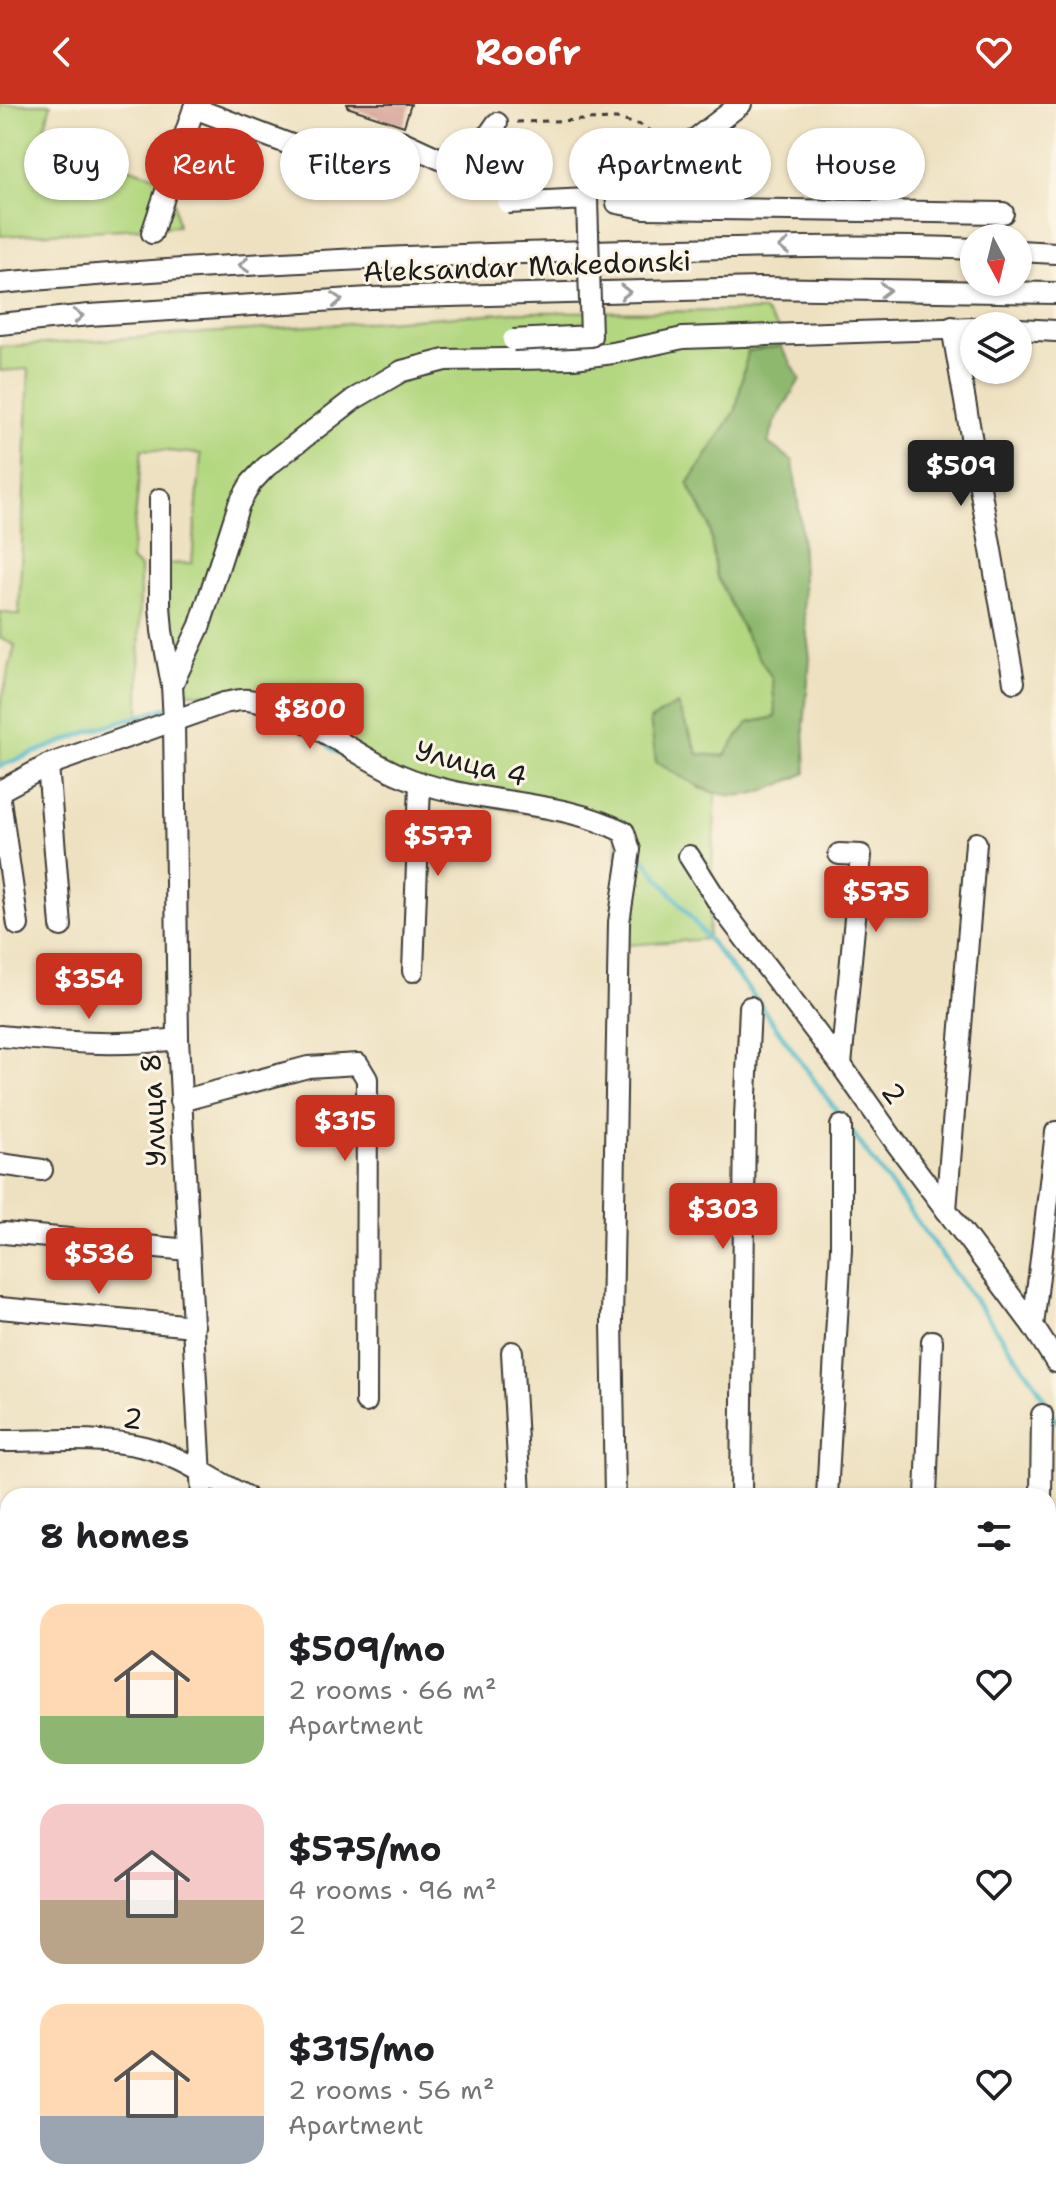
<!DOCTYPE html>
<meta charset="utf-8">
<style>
body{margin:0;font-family:"Shantell Sans",sans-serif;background:#f2f2f2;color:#202124;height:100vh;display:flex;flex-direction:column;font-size:30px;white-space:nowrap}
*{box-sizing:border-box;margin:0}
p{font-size:26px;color:#757577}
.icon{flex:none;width:44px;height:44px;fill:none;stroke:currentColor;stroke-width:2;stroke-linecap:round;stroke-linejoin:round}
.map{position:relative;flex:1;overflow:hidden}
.side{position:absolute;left:0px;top:1384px;width:1056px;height:712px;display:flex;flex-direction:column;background:#fff;border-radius:24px 24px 0 0;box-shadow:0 2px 6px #0004}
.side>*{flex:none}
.top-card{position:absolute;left:24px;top:24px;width:1008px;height:72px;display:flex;gap:16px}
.needle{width:52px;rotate:173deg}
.fabs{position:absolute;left:960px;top:120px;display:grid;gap:16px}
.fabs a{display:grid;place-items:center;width:72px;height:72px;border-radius:50%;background:#fff;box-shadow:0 2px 6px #0004;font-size:40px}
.price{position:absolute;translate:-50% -68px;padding:0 18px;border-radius:8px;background:#c8321e;color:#fff;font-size:26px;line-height:52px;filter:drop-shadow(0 2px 4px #0008)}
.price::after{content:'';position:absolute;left:50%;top:48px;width:24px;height:18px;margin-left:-12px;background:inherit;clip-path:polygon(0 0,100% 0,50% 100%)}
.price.active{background:#222;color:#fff}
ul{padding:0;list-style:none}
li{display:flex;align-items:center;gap:24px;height:200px;padding:0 40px}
li span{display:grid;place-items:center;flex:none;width:224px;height:160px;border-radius:24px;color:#555}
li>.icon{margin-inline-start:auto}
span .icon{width:96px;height:96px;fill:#fffc;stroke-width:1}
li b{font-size:34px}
h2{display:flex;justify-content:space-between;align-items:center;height:96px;padding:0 40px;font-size:34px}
.chip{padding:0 28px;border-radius:36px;background:#fff;box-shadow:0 2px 6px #0004;font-size:28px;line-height:72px}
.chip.active{background:#c8321e;color:#fff}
header{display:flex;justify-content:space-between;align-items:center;height:104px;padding:0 40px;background:#c8321e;color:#fff;font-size:36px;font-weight:700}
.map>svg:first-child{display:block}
.green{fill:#b3d780;stroke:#687a4e;stroke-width:2}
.forest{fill:#8eb86e;stroke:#556a45;stroke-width:2}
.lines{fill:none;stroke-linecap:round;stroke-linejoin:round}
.stream{stroke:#4bb8c6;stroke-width:5}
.building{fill:#d0958c}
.minor-casing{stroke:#3c3a35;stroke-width:24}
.path{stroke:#3c3a35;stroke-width:3;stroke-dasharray:6 6;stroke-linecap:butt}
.minor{stroke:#fff;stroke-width:20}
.minor-bridge-casing{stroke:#3c3a35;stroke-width:24;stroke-linecap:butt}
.minor-bridge{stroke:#fff;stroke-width:20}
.oneway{stroke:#999}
.labels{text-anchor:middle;stroke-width:6;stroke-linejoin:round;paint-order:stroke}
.street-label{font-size:28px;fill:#1c1c1c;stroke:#fcf5e5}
</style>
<header><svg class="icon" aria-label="back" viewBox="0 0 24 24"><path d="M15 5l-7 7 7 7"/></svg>Roofr<svg class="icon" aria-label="heart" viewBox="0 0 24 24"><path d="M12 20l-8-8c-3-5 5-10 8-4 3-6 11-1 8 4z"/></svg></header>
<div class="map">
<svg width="1056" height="2096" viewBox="0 0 1056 2096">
<rect width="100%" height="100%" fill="#fcf5e5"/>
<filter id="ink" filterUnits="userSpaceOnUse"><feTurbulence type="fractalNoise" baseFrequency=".0125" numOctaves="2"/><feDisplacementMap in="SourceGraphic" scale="16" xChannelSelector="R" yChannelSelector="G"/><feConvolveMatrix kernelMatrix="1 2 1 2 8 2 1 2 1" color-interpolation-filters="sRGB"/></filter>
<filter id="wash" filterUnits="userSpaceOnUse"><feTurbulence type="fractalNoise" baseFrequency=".006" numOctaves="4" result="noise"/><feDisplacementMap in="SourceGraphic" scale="32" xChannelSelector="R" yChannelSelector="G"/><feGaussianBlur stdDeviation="1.8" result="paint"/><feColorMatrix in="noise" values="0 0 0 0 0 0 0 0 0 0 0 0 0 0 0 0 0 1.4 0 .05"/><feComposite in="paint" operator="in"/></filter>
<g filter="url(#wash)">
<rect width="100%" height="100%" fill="#eee1c1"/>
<g class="green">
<path d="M 0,0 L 51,0 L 41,37 L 170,76 L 178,122 L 0,132 Z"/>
<path d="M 764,207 L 781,227 L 781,242 L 748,247 L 736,306 L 688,380 L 709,420 L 716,470 L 748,536 L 772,574 L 776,613 L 748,619 L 725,652 L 698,650 L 689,626 L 699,684 L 716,689 L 708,835 L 614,842 L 617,727 L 419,688 L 355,661 L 306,626 L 251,592 L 179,588 L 162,460 L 192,459 L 201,350 L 142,345 L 131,456 L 140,463 L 139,613 L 93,626 L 0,662 L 0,603 L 15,541 L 0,534 L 0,508 L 19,511 L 29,265 L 0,267 L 0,243 L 515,208 Z"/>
</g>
<path class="forest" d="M 781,242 L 800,275 L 775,318 L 768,339 L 793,357 L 801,423 L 804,507 L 810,554 L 804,623 L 806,669 C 734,703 722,698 656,658 L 650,616 L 677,600 L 698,650 L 724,652 L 748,619 L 776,613 L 772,574 L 748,536 L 716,470 L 709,420 L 688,380 L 736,306 L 748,247 Z"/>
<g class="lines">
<g class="stream">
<path d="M 179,601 L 210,591 L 219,591"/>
<path d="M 330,643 L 355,661 L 377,670"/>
<path d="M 0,662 L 93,626 L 169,603"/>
<path d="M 635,744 L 752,890 L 843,1016"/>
<path d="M 849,1024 L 1036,1280 L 1056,1317"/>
</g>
</g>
<g id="blocks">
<path class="building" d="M 347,0 L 411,0 L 404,22 L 347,3 Z"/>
</g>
</g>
<g filter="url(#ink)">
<use href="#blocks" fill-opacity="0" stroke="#3c3a35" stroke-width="2"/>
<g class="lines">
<g class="minor-casing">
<g id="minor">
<path d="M 196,0 L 194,4 L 318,51 L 401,37 L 464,66 L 497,19"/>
<path d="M 741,0 L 681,46 L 614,75 L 617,99 L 644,104 L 1003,109"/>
<path d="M 152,129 L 194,4"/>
<path d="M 1018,147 L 1056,149"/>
<path d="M 0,179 C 209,160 419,151 629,146 C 744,144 859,140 974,145"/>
<path d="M 0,220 L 89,211 L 370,194 L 759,184 L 1056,189"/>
<path d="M 952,223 L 1014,578"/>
<path d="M 1018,225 L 1056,227"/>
<path d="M 160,395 L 160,502 L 162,527 L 172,581 L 174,617 L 178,935 L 202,1392"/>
<path d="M 172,581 L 200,521 L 239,400 L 251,379 L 266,363 L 354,295 L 402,267 L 445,256 L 574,254 L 613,249 L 683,234 L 974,224"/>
<path d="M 48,661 L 61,822"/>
<path d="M 0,687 L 48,661 L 224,599 C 231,598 240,595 248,596 C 294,601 354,652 400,671 C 471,702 555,693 624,728 L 630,746 L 619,818 L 612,1217 L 615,1392"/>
<path d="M 0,696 L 18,821"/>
<path d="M 839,750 L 861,751 L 841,961"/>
<path d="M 689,752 L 724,807 L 841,961 L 896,1039 L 1033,1222 L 1056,1258"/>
<path d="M 413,867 L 420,680"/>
<path d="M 0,932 C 63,938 114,943 178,935"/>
<path d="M 180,997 L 308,963 L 358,960 L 367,975 L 366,1298"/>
<path d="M 0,1060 L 42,1066"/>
<path d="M 946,1106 L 976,739"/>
<path d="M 4,1129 L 189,1146"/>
<path d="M 0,1204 L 194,1222"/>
<path d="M 1033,1222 L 1056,1028"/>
<path d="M 512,1248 L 520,1392"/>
<path d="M 0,1337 C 47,1337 98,1332 144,1343 C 181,1352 211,1375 245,1392"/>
<path d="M 741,1392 L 745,1013 L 750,903"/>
<path d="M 827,1392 L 841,1144 L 841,1022"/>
<path d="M 926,1392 L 932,1237"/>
<path d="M 1041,1392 L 1042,1311"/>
<path d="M 1048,1572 L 1056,1573"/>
<path d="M 633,2088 L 635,2096"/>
<path d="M 676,2088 L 678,2096"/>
<path d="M 1032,2088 L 1032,2096"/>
</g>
</g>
<path class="path" d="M 517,18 L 617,15 L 641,21 L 661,33"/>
<use href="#minor" class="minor"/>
<g class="minor-bridge-casing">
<path id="minor-bridge" d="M 508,99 L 587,95 L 591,232 L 513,236"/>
</g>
<use href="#minor-bridge" class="minor-bridge"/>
</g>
<defs><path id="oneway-chevron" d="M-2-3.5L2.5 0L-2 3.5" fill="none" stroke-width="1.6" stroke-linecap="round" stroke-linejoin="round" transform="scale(2)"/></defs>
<g class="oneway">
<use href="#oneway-chevron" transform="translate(784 143) rotate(179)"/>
<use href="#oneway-chevron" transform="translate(244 161) rotate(177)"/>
<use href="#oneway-chevron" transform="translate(885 186) rotate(1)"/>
<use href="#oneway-chevron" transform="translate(625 188) rotate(-1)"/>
<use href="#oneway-chevron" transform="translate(337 196) rotate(-3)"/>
<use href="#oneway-chevron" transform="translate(78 212) rotate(-5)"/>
</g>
</g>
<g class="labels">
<g class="street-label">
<text transform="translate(527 162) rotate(-2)" y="10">Aleksandar Makedonski</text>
<text transform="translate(471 659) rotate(14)" y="10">Улица 4</text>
<text transform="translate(894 989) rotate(55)" y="10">2</text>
<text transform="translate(153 1006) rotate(-93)" y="10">Улица 8</text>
<text transform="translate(133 1314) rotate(10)" y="10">2</text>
</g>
</g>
</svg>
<div class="fabs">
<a><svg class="needle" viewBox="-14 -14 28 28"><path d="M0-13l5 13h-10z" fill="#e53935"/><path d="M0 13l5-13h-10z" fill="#757577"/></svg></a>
<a><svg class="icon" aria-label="layers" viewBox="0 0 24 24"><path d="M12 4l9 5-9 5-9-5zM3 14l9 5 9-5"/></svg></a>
</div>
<b class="price active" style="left:961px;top:404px">$509</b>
<b class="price" style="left:310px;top:647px">$800</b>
<b class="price" style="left:438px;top:774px">$577</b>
<b class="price" style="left:876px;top:830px">$575</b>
<b class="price" style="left:89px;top:917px">$354</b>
<b class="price" style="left:345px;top:1059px">$315</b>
<b class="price" style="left:723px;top:1147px">$303</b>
<b class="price" style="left:99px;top:1192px">$536</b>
<div class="top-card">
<a class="chip">Buy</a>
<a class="chip active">Rent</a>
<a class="chip">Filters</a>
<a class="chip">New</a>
<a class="chip">Apartment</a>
<a class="chip">House</a>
</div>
<section class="side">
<h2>8 homes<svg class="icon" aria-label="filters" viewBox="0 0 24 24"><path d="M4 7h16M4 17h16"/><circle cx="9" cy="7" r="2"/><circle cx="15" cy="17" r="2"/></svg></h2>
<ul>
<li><span style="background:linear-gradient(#ffd9b3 70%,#8fb573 0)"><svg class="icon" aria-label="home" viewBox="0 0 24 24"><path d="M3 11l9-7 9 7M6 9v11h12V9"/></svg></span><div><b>$509/mo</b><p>2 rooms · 66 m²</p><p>Apartment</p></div><svg class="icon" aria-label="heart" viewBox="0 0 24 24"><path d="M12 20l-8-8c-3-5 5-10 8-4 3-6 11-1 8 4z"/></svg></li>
<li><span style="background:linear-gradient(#f6c9c9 60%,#b9a48a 0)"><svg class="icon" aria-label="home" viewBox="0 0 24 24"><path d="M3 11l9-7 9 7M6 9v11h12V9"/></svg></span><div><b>$575/mo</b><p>4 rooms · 96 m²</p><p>2</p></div><svg class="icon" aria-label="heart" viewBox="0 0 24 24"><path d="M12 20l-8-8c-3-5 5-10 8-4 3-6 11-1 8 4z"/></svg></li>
<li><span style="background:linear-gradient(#ffd9b3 70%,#9aa5b1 0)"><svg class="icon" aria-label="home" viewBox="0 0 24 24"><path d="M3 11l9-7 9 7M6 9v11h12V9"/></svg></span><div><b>$315/mo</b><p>2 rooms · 56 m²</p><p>Apartment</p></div><svg class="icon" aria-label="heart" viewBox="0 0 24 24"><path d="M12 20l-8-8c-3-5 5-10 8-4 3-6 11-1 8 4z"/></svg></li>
</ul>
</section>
</div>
